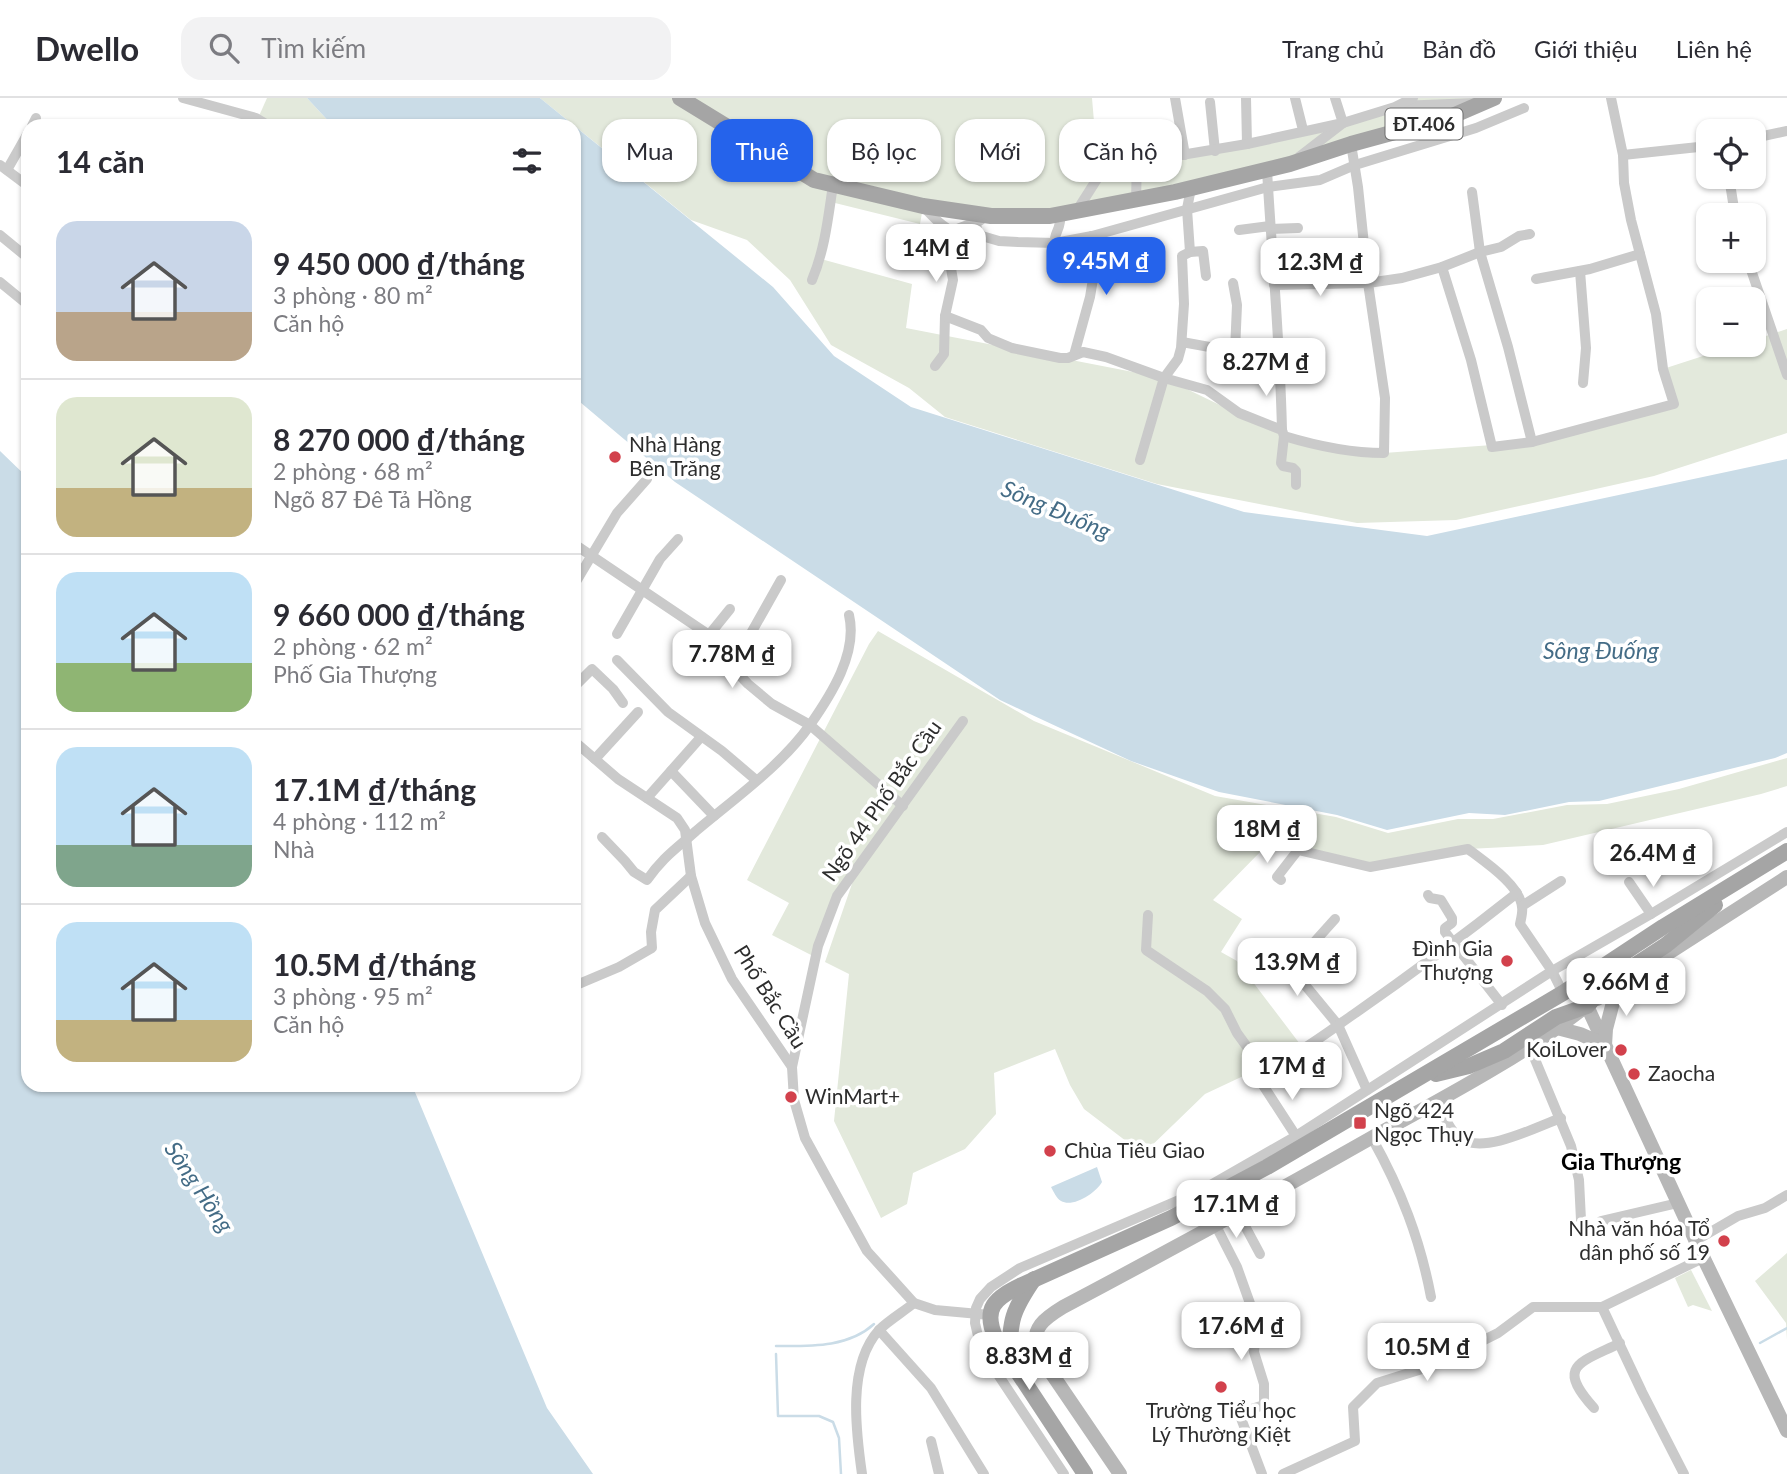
<!DOCTYPE html>
<html lang="vi">
<meta charset="utf-8">
<style>
body{margin:0;font-family:Lato,sans-serif;background:#f2f2f3;color:#2b2b33;height:100vh;display:flex;flex-direction:column;font-size:26px;white-space:nowrap}
*{box-sizing:border-box;margin:0}
p{font-size:23px;color:#7c7c81}
.icon{flex:none;width:38px;height:38px;fill:none;stroke:currentColor;stroke-width:2;stroke-linecap:round;stroke-linejoin:round}
.map{position:relative;flex:1;overflow:hidden}
.drawer{position:absolute;left:21px;top:21px;width:560px;height:973px;display:flex;flex-direction:column;background:#fff;border-radius:21px;box-shadow:0 2px 5px #0004}
.drawer>*{flex:none}
.banner{position:absolute;left:602px;top:21px;width:665px;height:63px;display:flex;gap:14px}
.controls{position:absolute;left:1696px;top:21px;display:grid;gap:14px}
.controls a{display:grid;place-items:center;width:70px;height:70px;border-radius:14px;background:#fff;box-shadow:0 2px 5px #0004;font-size:35px}
.price{position:absolute;translate:-50% -60px;padding:0 16px;border-radius:14px;background:#fff;color:#222;font-size:23px;line-height:46px;filter:drop-shadow(0 2px 4px #0008)}
.price::after{content:'';position:absolute;left:50%;top:42px;width:21px;height:16px;margin-left:-10px;background:inherit;clip-path:polygon(0 0,100% 0,50% 100%)}
.price.current{background:#2563eb;color:#fff}
ul{padding:0;list-style:none}
li{display:flex;align-items:center;gap:21px;height:175px;padding:0 35px}
li+li{border-top:2px solid #e1e1e2}
li span{display:grid;place-items:center;flex:none;width:196px;height:140px;border-radius:21px;color:#555}
li>.icon{margin-inline-start:auto}
span .icon{width:84px;height:84px;fill:#fffc;stroke-width:1}
li b{font-size:30px}
h2{display:flex;justify-content:space-between;align-items:center;height:84px;padding:0 35px;font-size:30px}
.tag{padding:0 24px;border-radius:21px;background:#fff;box-shadow:0 2px 5px #0004;font-size:24px;line-height:63px}
.tag.current{background:#2563eb;color:#fff}
header{display:flex;align-items:center;gap:42px;box-sizing:border-box;height:98px;padding:0 35px;background:#fff;border-bottom:2px solid #e1e1e2}
header strong{font-size:33px}
nav{display:flex;gap:38px;margin-inline-start:auto;font-size:24px}
.search{width:490px;height:63px;background:#f2f2f3;display:flex;align-items:center;gap:18px;box-sizing:border-box;padding:0 24px;border-radius:21px;color:#7c7c81;font-size:26px}
.map>svg:first-child{display:block}
.green{fill:#e3e9dc}
.water{fill:#cadce7}
.lines{fill:none;stroke-linecap:round;stroke-linejoin:round}
.stream{stroke:#cadce7;stroke-width:2.5}
.street{stroke:#cacaca;stroke-width:10}
.secondary{stroke:#b7b7b7;stroke-width:14}
.primary{stroke:#a5a5a5;stroke-width:16}
.poi-dot{fill:#d2414c;stroke:#fff;stroke-width:2.5}
.labels{text-anchor:middle;stroke-width:7;stroke-linejoin:round;paint-order:stroke}
.shield{fill:#fff;stroke:#6c6c6c;stroke-width:2}
.shield-label{font-size:19px;font-weight:bold;fill:#2d2d2d}
.poi-label{font-size:21px;fill:#2d2d2d;stroke:#fff;text-anchor:start}
.street-label{font-size:21px;fill:#2d2d2d;stroke:#fff}
.water-label{font-size:23px;font-style:italic;fill:#446c86;stroke:#fff}
.neighbourhood-label{font-size:23px;font-weight:bold;fill:#000;stroke:#fff}
</style>
<header>
<strong>Dwello</strong>
<div class="search"><svg class="icon" aria-label="search" viewBox="0 0 24 24"><circle cx="10" cy="10" r="6"/><path d="M15 15l6 6"/></svg>Tìm kiếm</div>
<nav><a>Trang chủ</a><a>Bản đồ</a><a>Giới thiệu</a><a>Liên hệ</a></nav>
</header>
<div class="map">
<svg width="1787" height="1376" viewBox="0 0 1787 1376">
<rect width="100%" height="100%" fill="#fff"/>
<g class="green">
<path d="M 267,0 L 307,0 L 333,28 L 279,28 L 259,18 Z"/>
<path d="M 540,0 L 1092,0 L 1098,71 L 1343,25 L 1413,0 L 1494,0 L 1450,19 L 1076,114 L 923,109 L 920,126 L 831,104 L 821,161 L 912,186 L 906,230 L 1164,280 L 1284,338 L 1384,355 L 1532,344 L 1673,306 L 1663,271 L 1737,247 L 1754,247 L 1754,242 L 1787,231 L 1787,335 L 1654,378 L 1456,422 L 1357,425 L 1157,386 L 945,319 L 909,290 L 831,247 L 790,182 L 747,142 L 691,122 Z"/>
<path d="M 878,533 L 1034,623 L 1215,698 L 1336,719 L 1388,735 L 1458,721 L 1493,721 L 1567,707 L 1607,706 L 1679,691 L 1787,660 L 1787,688 L 1761,696 L 1543,747 L 1468,751 L 1370,769 L 1298,752 L 1265,749 L 1213,802 L 1242,821 L 1221,854 L 1237,863 L 1303,950 L 1205,996 L 1143,1056 L 1084,1011 L 1070,987 L 1055,951 L 994,975 L 996,1016 L 965,1051 L 913,1075 L 907,1106 L 881,1120 L 834,1023 L 849,876 L 825,864 L 854,780 L 847,778 L 813,858 L 772,837 L 789,805 L 747,782 L 869,546 Z"/>
<path d="M 1787,1155 L 1787,1242 L 1786,1225 L 1755,1183 Z"/>
<path d="M 1691,1172 L 1712,1213 L 1693,1207 L 1688,1209 L 1675,1180 Z"/>
</g>
<g class="water">
<path d="M 307,0 L 540,0 L 773,189 L 834,258 L 911,309 L 1244,414 L 1427,438 L 1787,361 L 1787,655 L 1775,660 L 1599,703 L 1569,704 L 1505,717 L 1469,715 L 1387,732 L 1337,717 L 1219,694 L 1131,663 L 1000,602 L 675,384 L 574,299 L 574,28 L 333,28 Z"/>
<path d="M 0,353 L 28,380 L 28,987 L 412,987 L 547,1310 L 593,1376 L 0,1376 Z"/>
<path d="M 1097,1069 L 1102,1084 C 1096,1095 1073,1110 1061,1103 C 1056,1100 1054,1094 1051,1089 Z"/>
</g>
<g class="lines">
<g class="stream">
<path d="M 1760,1245 L 1787,1230"/>
<path d="M 776,1248 C 809,1248 848,1250 874,1226"/>
<path d="M 776,1256 L 778,1318 L 819,1318 L 833,1324 L 839,1340 L 841,1376"/>
</g>
<g class="street">
<path d="M 183,0 L 256,20 L 269,28"/>
<path d="M 1175,0 L 1185,57"/>
<path d="M 1246,0 L 1247,46"/>
<path d="M 1295,0 L 1303,32"/>
<path d="M 1335,0 L 1343,25"/>
<path d="M 1210,4 L 1215,53"/>
<path d="M 1399,8 L 1475,5"/>
<path d="M 32,28 L 36,20"/>
<path d="M 1754,40 L 1787,33"/>
<path d="M 1623,57 L 1708,48"/>
<path d="M 1299,59 L 1343,25"/>
<path d="M 0,67 L 28,88"/>
<path d="M 7,72 L 28,35"/>
<path d="M 1267,72 C 1272,158 1280,245 1282,332"/>
<path d="M 1729,79 L 1735,117"/>
<path d="M 1472,94 L 1480,154 L 1508,249 L 1532,344"/>
<path d="M 1136,102 L 1137,63"/>
<path d="M 923,109 C 935,119 936,125 952,133 L 948,153 L 953,182 L 945,218 L 944,256 L 935,268"/>
<path d="M 1076,114 L 1104,70 L 1247,46 L 1343,25 L 1395,9 L 1413,0"/>
<path d="M 976,124 L 977,133 L 982,138 L 999,143 L 1018,144 L 1055,145 L 1092,138 L 1268,89 L 1320,82 L 1355,67 L 1476,30 L 1524,10"/>
<path d="M 1270,131 L 1298,130"/>
<path d="M 1239,132 L 1270,128"/>
<path d="M 952,133 L 981,122"/>
<path d="M 0,137 L 28,160"/>
<path d="M 1055,145 C 1053,135 1062,131 1060,117"/>
<path d="M 1190,154 L 1203,153 L 1206,178"/>
<path d="M 1748,163 L 1787,277"/>
<path d="M 1442,169 L 1471,262 L 1492,349 L 1532,344 L 1674,306 L 1663,271 L 1656,216 L 1631,122 L 1624,85 L 1623,57 L 1611,0"/>
<path d="M 1580,173 L 1586,250 L 1583,285"/>
<path d="M 1536,181 L 1590,171 L 1640,156"/>
<path d="M 812,182 C 825,151 828,120 833,87"/>
<path d="M 0,184 L 28,207"/>
<path d="M 1233,185 L 1237,207 L 1235,253"/>
<path d="M 1274,187 L 1368,185 L 1402,180 L 1442,169 L 1480,154 L 1501,149 L 1519,138 L 1530,136"/>
<path d="M 945,218 L 981,232 L 988,240 L 1012,250 L 1060,260 L 1068,260 L 1083,254 L 1106,259 L 1164,280 L 1207,292 L 1239,315 L 1282,332 L 1284,338 C 1317,348 1349,355 1384,355 L 1385,300 L 1368,185 L 1358,89 L 1351,46"/>
<path d="M 1182,244 L 1281,262"/>
<path d="M 1074,257 L 1090,199 L 1095,169 L 1092,138"/>
<path d="M 1284,338 L 1281,365 L 1283,368 L 1293,370 L 1296,373 L 1296,387"/>
<path d="M 1140,362 L 1164,280 L 1178,261 L 1181,250 L 1184,206 L 1182,158 L 1190,154 L 1187,111 L 1191,90"/>
<path d="M 574,446 L 709,537 L 732,569 L 748,586 L 772,606 L 810,627 C 781,668 735,700 696,733 C 676,751 663,759 647,782 L 634,774 L 625,763 L 602,739"/>
<path d="M 574,487 L 617,415 L 647,381"/>
<path d="M 849,517 C 858,555 831,597 810,627 L 903,708"/>
<path d="M 617,536 L 660,461 L 678,441"/>
<path d="M 709,537 L 730,511"/>
<path d="M 617,562 L 668,614 L 722,653 L 756,682"/>
<path d="M 732,569 L 781,482"/>
<path d="M 574,589 L 592,571 L 613,591 L 623,605"/>
<path d="M 574,643 L 618,681 L 677,720 L 685,732 L 691,778 L 705,825 L 732,881 L 792,969 L 794,1002 L 805,1040 L 867,1153 L 914,1205 L 935,1212 L 990,1217"/>
<path d="M 595,661 L 638,614"/>
<path d="M 671,673 L 714,718"/>
<path d="M 647,700 L 701,639"/>
<path d="M 1281,782 L 1277,779 L 1298,752 L 1370,769 L 1468,751 C 1485,764 1520,787 1522,809 C 1523,814 1521,821 1520,826 L 1552,873 L 1563,895"/>
<path d="M 1629,784 L 1651,816"/>
<path d="M 1428,797 L 1430,800 L 1441,802 L 1452,820 L 1452,825 L 1445,830 L 1445,834 L 1502,907"/>
<path d="M 1522,808 L 1561,783"/>
<path d="M 1148,817 L 1146,852 L 1207,893 L 1225,911 L 1237,935 L 1263,971"/>
<path d="M 1335,821 L 1291,870 L 1338,927 L 1367,992"/>
<path d="M 574,888 L 619,869 L 652,850 L 651,834 L 655,812 L 691,778"/>
<path d="M 1529,947 L 1571,1048 L 1579,1082 L 1581,1122"/>
<path d="M 792,969 L 818,848 L 837,798 L 963,623"/>
<path d="M 1263,971 C 1296,959 1325,936 1354,916 C 1410,877 1464,837 1517,795"/>
<path d="M 1263,971 L 1260,978 L 1261,984 L 1296,1038"/>
<path d="M 1437,1004 C 1444,1016 1449,1033 1461,1041 C 1485,1056 1536,1029 1561,1020"/>
<path d="M 1372,1040 C 1401,1092 1420,1141 1431,1199"/>
<path d="M 1238,1115 L 1260,1156"/>
<path d="M 1601,1123 L 1678,1105"/>
<path d="M 1216,1128 L 1237,1169 L 1257,1225 L 1254,1254 L 1264,1286 L 1264,1307 L 1239,1315 L 1262,1376"/>
<path d="M 1695,1143 L 1738,1118 L 1765,1110 L 1787,1097"/>
<path d="M 1602,1209 L 1642,1294 L 1684,1376"/>
<path d="M 879,1232 L 931,1290 L 984,1376"/>
<path d="M 1594,1310 C 1555,1267 1580,1265 1620,1245"/>
<path d="M 931,1343 L 939,1376"/>
<path d="M 862,1376 C 856,1334 847,1267 879,1232 C 889,1222 903,1214 914,1205"/>
<path d="M 1064,1376 L 991,1266 L 978,1238 L 975,1225 L 976,1210 L 980,1201 L 991,1189 L 1020,1170 L 1200,1093 L 1296,1038 L 1552,873 L 1651,816 L 1787,734"/>
<path d="M 1283,1376 L 1355,1343 L 1353,1309 L 1377,1285 L 1422,1271 L 1472,1248 L 1498,1235 L 1533,1209 L 1602,1209 L 1703,1160"/>
</g>
<g class="secondary">
<path d="M 1597,901 L 1787,779"/>
<path d="M 1587,908 L 1705,1163 L 1787,1333"/>
<path d="M 1557,930 L 1580,936 L 1605,947 L 1606,931 L 1617,889"/>
<path d="M 1120,1376 L 1037,1254 C 1030,1230 1045,1220 1063,1209 C 1167,1154 1269,1098 1371,1040 C 1442,1000 1515,963 1580,913"/>
</g>
<g class="primary">
<path d="M 680,0 L 814,82 L 923,108 L 991,118 L 1050,118 L 1175,94 L 1290,66 L 1351,46 L 1450,19 L 1494,0"/>
<path d="M 1436,976 L 1469,968 L 1504,953 L 1556,919 L 1587,908 L 1605,887 L 1666,847 L 1715,807"/>
<path d="M 1009,1260 C 1010,1222 1012,1213 1034,1181"/>
<path d="M 1085,1376 L 996,1241 C 982,1210 995,1200 1022,1187 L 1171,1120 L 1267,1069 L 1563,895 L 1663,829 L 1787,753"/>
</g>
</g>
<g class="poi-dot">
<circle cx="615" cy="359" r="7"/>
<circle cx="1507" cy="863" r="7"/>
<circle cx="1621" cy="952" r="7"/>
<circle cx="1634" cy="976" r="7"/>
<circle cx="791" cy="999" r="7"/>
<rect x="1353" y="1018" width="14" height="14" rx="3.5"/>
<circle cx="1050" cy="1053" r="7"/>
<circle cx="1724" cy="1143" r="7"/>
<circle cx="1221" cy="1289" r="7"/>
</g>
<g class="labels">
<rect class="shield" x="1385.5" y="10.5" width="77" height="31" rx="5"/>
<g class="shield-label">
<text x="1424" y="33">ĐT.406</text>
</g>
<g class="poi-label">
<text x="629" y="354">Nhà Hàng<tspan x="629" dy="24">Bên Trăng</tspan></text>
<text x="1493" y="858" text-anchor="end">Đình Gia<tspan x="1493" dy="24">Thượng</tspan></text>
<text x="1607" y="959" text-anchor="end">KoiLover</text>
<text x="1648" y="983">Zaocha</text>
<text x="805" y="1006">WinMart+</text>
<text x="1374" y="1020">Ngõ 424<tspan x="1374" dy="24">Ngọc Thụy</tspan></text>
<text x="1064" y="1060">Chùa Tiêu Giao</text>
<text x="1710" y="1138" text-anchor="end">Nhà văn hóa Tổ<tspan x="1710" dy="24">dân phố số 19</tspan></text>
<text x="1221" y="1320" text-anchor="middle">Trường Tiểu học<tspan x="1221" dy="24">Lý Thường Kiệt</tspan></text>
</g>
<g class="street-label">
<text transform="translate(882 703) rotate(-55)" y="7">Ngõ 44 Phố Bắc Cầu</text>
<text transform="translate(770 899) rotate(58)" y="7">Phố Bắc Cầu</text>
</g>
<g class="water-label">
<text transform="translate(1056 412) rotate(23)" y="8">Sông Đuống</text>
<text x="1601" y="561">Sông Đuống</text>
<text transform="translate(199 1089) rotate(56)" y="8">Sông Hồng</text>
</g>
<g class="neighbourhood-label">
<text x="1621" y="1072">Gia Thượng</text>
</g>
</g>
</svg>
<div class="controls">
<a><svg class="icon" aria-label="locate" viewBox="0 0 24 24"><circle cx="12" cy="12" r="6"/><path d="M12 2v4M12 18v4M2 12h4M18 12h4"/></svg></a>
<a>+</a>
<a>−</a>
</div>
<b class="price" style="left:936px;top:186px">14M ₫</b>
<b class="price current" style="left:1106px;top:199px">9.45M ₫</b>
<b class="price" style="left:1320px;top:200px">12.3M ₫</b>
<b class="price" style="left:1266px;top:300px">8.27M ₫</b>
<b class="price" style="left:732px;top:592px">7.78M ₫</b>
<b class="price" style="left:1267px;top:767px">18M ₫</b>
<b class="price" style="left:1653px;top:791px">26.4M ₫</b>
<b class="price" style="left:1297px;top:900px">13.9M ₫</b>
<b class="price" style="left:1626px;top:920px">9.66M ₫</b>
<b class="price" style="left:1292px;top:1004px">17M ₫</b>
<b class="price" style="left:1236px;top:1142px">17.1M ₫</b>
<b class="price" style="left:1241px;top:1264px">17.6M ₫</b>
<b class="price" style="left:1427px;top:1285px">10.5M ₫</b>
<b class="price" style="left:1029px;top:1294px">8.83M ₫</b>
<div class="banner">
<a class="tag">Mua</a>
<a class="tag current">Thuê</a>
<a class="tag">Bộ lọc</a>
<a class="tag">Mới</a>
<a class="tag">Căn hộ</a>
</div>
<section class="drawer">
<h2>14 căn<svg class="icon" aria-label="filters" viewBox="0 0 24 24"><path d="M4 7h16M4 17h16"/><circle cx="9" cy="7" r="2"/><circle cx="15" cy="17" r="2"/></svg></h2>
<ul>
<li><span style="background:linear-gradient(#c9d6e8 65%,#b9a48a 0)"><svg class="icon" aria-label="home" viewBox="0 0 24 24"><path d="M3 11l9-7 9 7M6 9v11h12V9"/></svg></span><div><b>9 450 000 ₫/tháng</b><p>3 phòng · 80 m²</p><p>Căn hộ</p></div></li>
<li><span style="background:linear-gradient(#dfe7d0 65%,#c2b280 0)"><svg class="icon" aria-label="home" viewBox="0 0 24 24"><path d="M3 11l9-7 9 7M6 9v11h12V9"/></svg></span><div><b>8 270 000 ₫/tháng</b><p>2 phòng · 68 m²</p><p>Ngõ 87 Đê Tả Hồng</p></div></li>
<li><span style="background:linear-gradient(#bfe0f5 65%,#8fb573 0)"><svg class="icon" aria-label="home" viewBox="0 0 24 24"><path d="M3 11l9-7 9 7M6 9v11h12V9"/></svg></span><div><b>9 660 000 ₫/tháng</b><p>2 phòng · 62 m²</p><p>Phố Gia Thượng</p></div></li>
<li><span style="background:linear-gradient(#bfe0f5 70%,#7fa58c 0)"><svg class="icon" aria-label="home" viewBox="0 0 24 24"><path d="M3 11l9-7 9 7M6 9v11h12V9"/></svg></span><div><b>17.1M ₫/tháng</b><p>4 phòng · 112 m²</p><p>Nhà</p></div></li>
<li><span style="background:linear-gradient(#bfe0f5 70%,#c2b280 0)"><svg class="icon" aria-label="home" viewBox="0 0 24 24"><path d="M3 11l9-7 9 7M6 9v11h12V9"/></svg></span><div><b>10.5M ₫/tháng</b><p>3 phòng · 95 m²</p><p>Căn hộ</p></div></li>
</ul>
</section>
</div>
